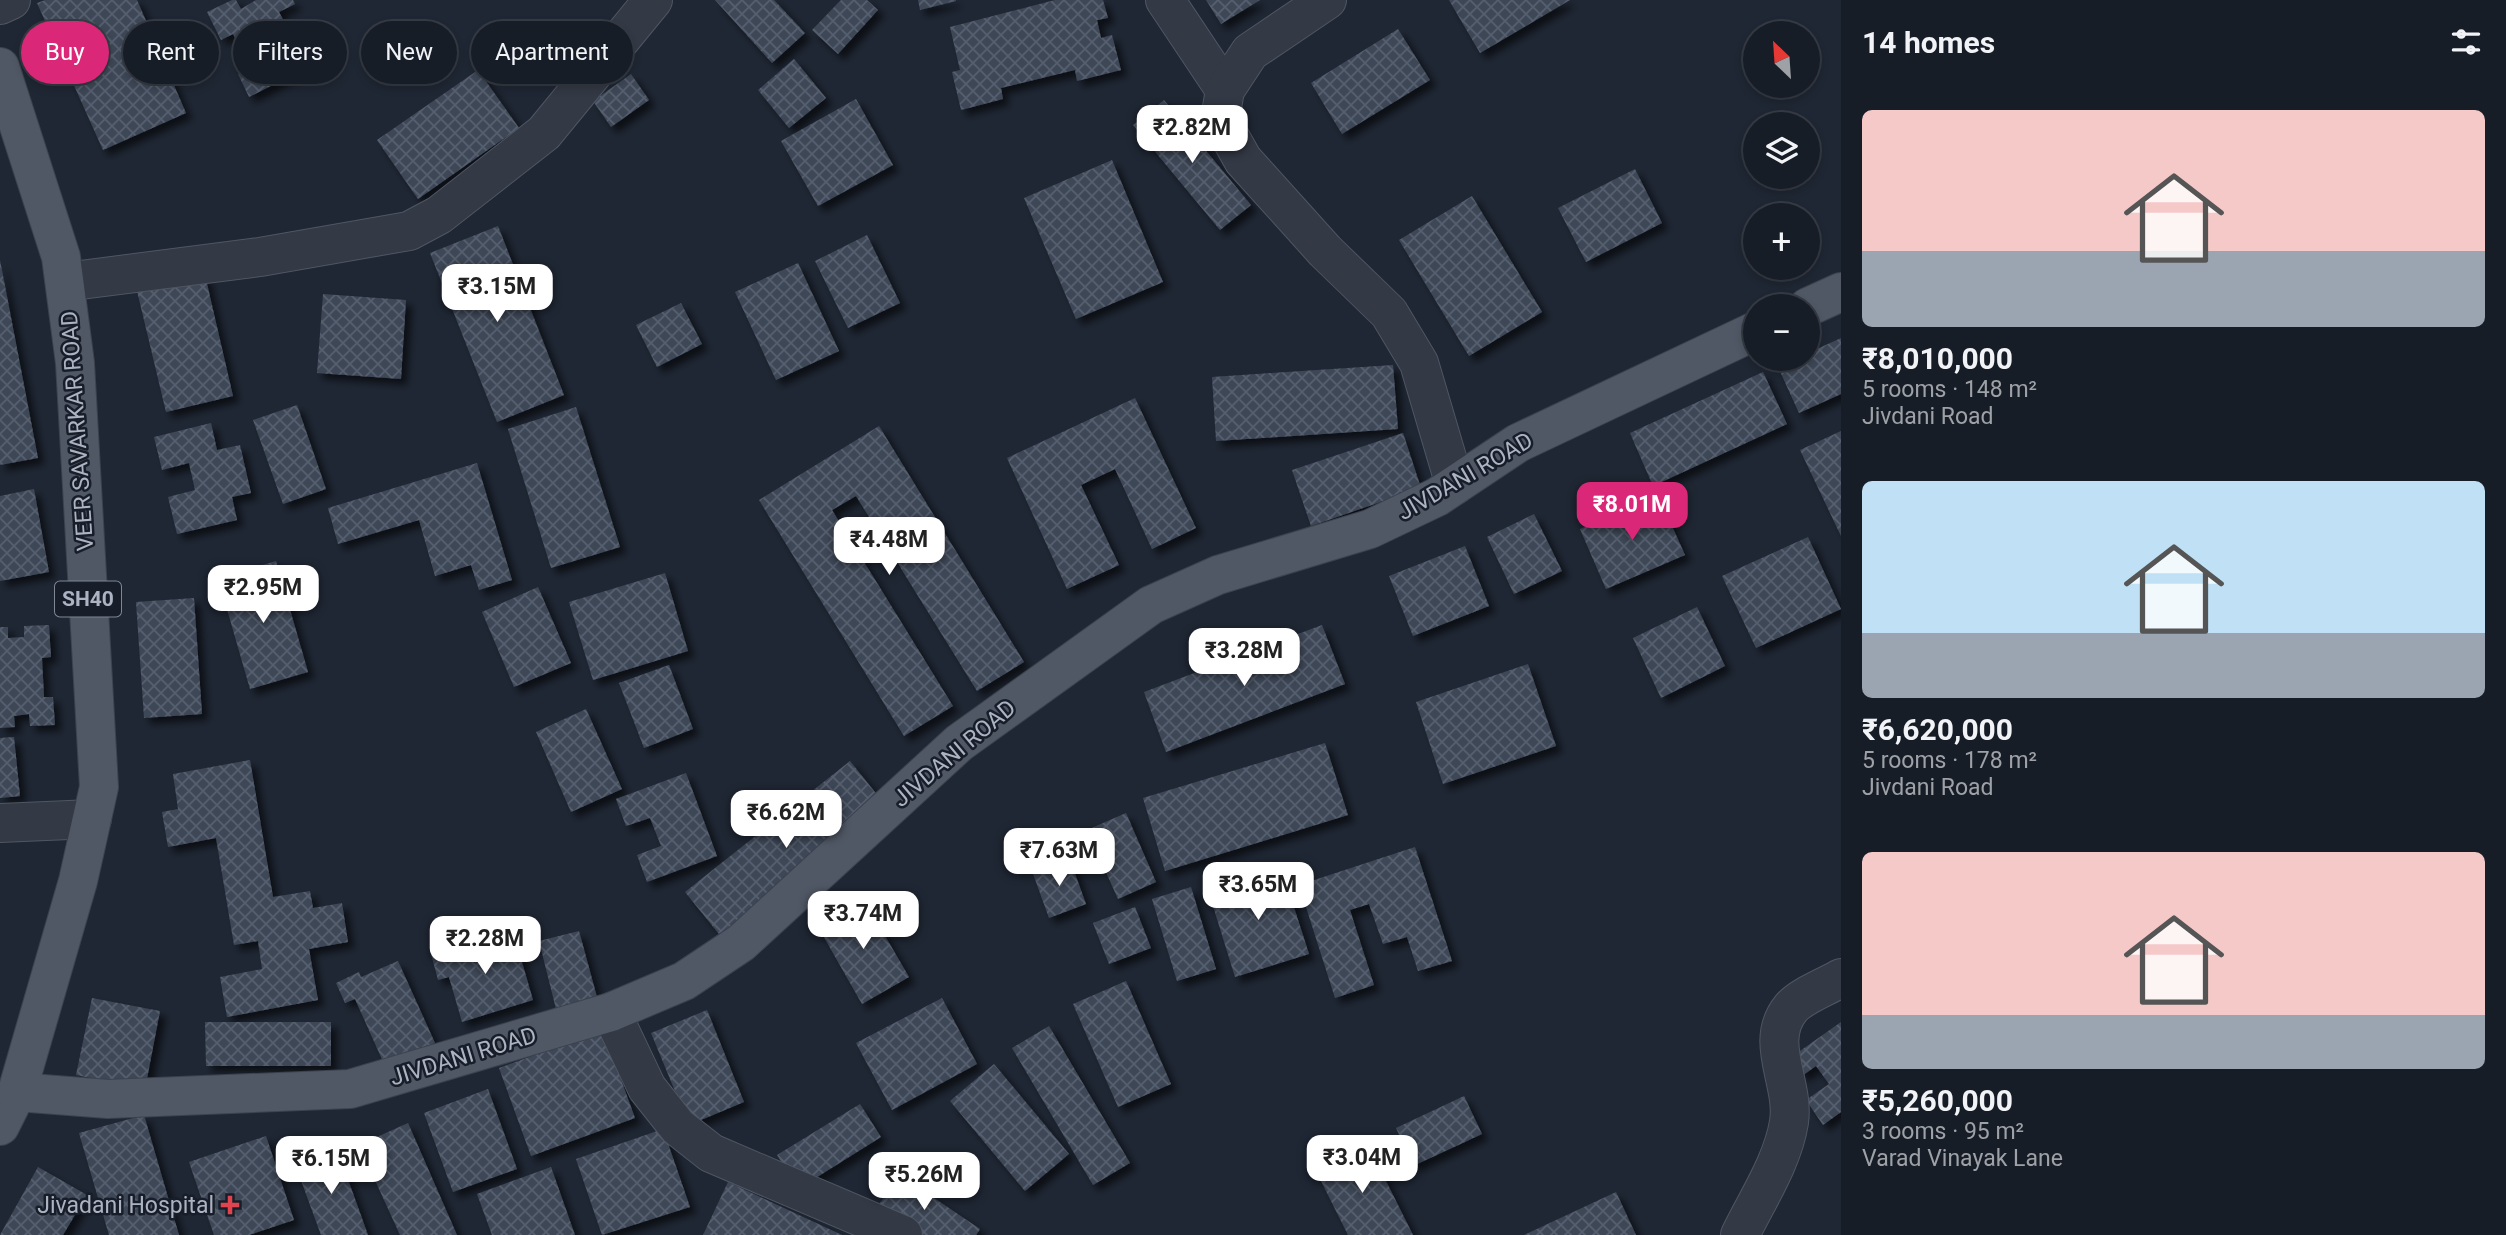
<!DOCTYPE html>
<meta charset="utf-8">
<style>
body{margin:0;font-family:Roboto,sans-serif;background:#20262f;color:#f1f3f6;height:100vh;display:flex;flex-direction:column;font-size:26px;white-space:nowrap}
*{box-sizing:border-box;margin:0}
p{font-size:23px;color:#9ea2a7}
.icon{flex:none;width:38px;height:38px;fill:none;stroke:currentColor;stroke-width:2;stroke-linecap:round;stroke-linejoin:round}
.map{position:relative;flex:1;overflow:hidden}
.drawer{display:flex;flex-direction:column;background:#171d27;width:665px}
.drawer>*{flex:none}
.banner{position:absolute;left:21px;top:21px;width:665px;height:63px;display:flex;gap:14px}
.needle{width:46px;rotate:335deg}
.tools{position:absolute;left:1743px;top:21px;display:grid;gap:14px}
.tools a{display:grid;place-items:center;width:77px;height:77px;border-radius:50%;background:#171d27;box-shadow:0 4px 10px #0003,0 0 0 2px #363b44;font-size:35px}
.price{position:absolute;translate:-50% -60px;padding:0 16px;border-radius:14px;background:#fff;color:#222;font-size:23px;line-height:46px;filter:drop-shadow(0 2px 4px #0008)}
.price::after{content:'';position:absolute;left:50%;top:42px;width:21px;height:16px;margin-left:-10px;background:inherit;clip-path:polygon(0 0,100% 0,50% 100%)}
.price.active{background:#db2777;color:#fff}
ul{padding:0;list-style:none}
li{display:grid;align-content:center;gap:14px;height:371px;padding:0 21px}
li span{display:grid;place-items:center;height:217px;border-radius:10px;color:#555}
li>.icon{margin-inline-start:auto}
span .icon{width:126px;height:126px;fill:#fffc;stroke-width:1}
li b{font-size:30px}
h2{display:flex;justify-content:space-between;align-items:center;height:84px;padding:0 21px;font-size:30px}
.pill{padding:0 24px;border-radius:32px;background:#171d27;box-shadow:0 4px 10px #0003,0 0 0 2px #363b44;font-size:24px;line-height:63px}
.pill.active{background:#db2777;color:#fff}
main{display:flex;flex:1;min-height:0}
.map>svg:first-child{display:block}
.building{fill:url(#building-cross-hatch);filter:url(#shadow)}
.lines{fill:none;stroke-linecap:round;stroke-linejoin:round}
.minor-casing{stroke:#505663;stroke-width:40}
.major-casing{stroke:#3c424e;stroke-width:40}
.minor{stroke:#333945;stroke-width:38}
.major{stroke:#505865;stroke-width:38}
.health-dot{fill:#e0444e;stroke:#181e29;stroke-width:2.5}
.labels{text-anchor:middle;stroke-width:5;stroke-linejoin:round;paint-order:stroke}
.shield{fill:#181e29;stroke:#808694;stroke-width:2}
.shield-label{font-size:21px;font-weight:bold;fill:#acb3c2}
.street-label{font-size:23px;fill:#acb3c2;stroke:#181e29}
.poi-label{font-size:23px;fill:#acb3c2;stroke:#181e29;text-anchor:end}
</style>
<main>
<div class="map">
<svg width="1841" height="1235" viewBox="0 0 1841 1235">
<defs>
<pattern id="building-cross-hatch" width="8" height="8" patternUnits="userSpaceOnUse" patternTransform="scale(1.75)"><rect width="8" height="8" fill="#3e4757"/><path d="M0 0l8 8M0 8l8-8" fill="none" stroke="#575f6e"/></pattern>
<filter id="shadow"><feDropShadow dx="6" dy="6" stdDeviation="3.5" flood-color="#0009"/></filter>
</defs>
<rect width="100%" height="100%" fill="#1f2734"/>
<g class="building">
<path d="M 45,0 L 137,0 L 186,113 L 103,150 L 37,3 Z"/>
<path d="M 232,0 L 236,0 L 241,9 L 256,0 L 293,0 L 295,4 L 279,12 L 298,48 L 307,44 L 316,63 L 249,97 L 238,74 L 250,68 L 233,34 L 221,40 L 207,12 Z"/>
<path d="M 715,0 L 774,0 L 805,33 L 772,63 Z"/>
<path d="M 841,0 L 867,0 L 878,10 L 838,54 L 812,30 Z"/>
<path d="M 918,0 L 956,0 L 956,1 L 920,10 Z"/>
<path d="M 1055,0 L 1103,0 L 1108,18 L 1097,20 L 1101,38 L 1112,35 L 1121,70 L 1077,81 L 1075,70 L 1001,88 L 1003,99 L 961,110 L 952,72 L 960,70 L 950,27 Z"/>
<path d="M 1206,0 L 1260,0 L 1221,24 Z"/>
<path d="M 1449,0 L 1570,0 L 1480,53 Z"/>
<path d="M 1398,29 L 1430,80 L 1342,134 L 1311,83 Z"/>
<path d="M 794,59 L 826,98 L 789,128 L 758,90 Z"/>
<path d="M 478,70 L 519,128 L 418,199 L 377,140 Z"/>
<path d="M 631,74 L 649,100 L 611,127 L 593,101 Z"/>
<path d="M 856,99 L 893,165 L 818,206 L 781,141 Z"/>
<path d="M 1164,100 L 1251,205 L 1220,230 L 1133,125 Z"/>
<path d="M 1112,160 L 1163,282 L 1076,319 L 1024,198 Z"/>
<path d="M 1635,169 L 1662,223 L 1586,262 L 1558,208 Z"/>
<path d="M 1472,196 L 1542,312 L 1469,356 L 1399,240 Z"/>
<path d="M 498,226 L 564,395 L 497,422 L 430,253 Z"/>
<path d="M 867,235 L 900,303 L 848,328 L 815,261 Z"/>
<path d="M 0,260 L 38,458 L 0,465 Z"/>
<path d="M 798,263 L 839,351 L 776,380 L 735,292 Z"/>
<path d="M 205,275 L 233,396 L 166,412 L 137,291 Z"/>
<path d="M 323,294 L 406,300 L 401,379 L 317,373 Z"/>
<path d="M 681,303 L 702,344 L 657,367 L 636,325 Z"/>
<path d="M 1841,338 L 1841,394 L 1799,413 L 1778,367 L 1796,359 L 1808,359 L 1808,353 Z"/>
<path d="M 1393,365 L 1398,429 L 1216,441 L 1212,377 Z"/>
<path d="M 1763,372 L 1787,424 L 1653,486 L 1630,433 Z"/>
<path d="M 1135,398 L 1196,528 L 1152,549 L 1115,469 L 1081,485 L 1119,565 L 1067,589 L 1007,458 Z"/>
<path d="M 297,405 L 326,489 L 283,504 L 253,420 Z"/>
<path d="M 576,407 L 620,547 L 551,568 L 508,429 Z"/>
<path d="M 211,423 L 217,450 L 240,445 L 251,493 L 232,497 L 237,520 L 177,534 L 168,497 L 195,490 L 189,463 L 162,470 L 154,437 Z"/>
<path d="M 879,426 L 1024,662 L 977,691 L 856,496 L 832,510 L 953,706 L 904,736 L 759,500 Z"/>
<path d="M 1841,431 L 1841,536 L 1800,450 Z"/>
<path d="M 1403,433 L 1421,488 L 1311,526 L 1292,470 Z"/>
<path d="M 477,463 L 512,580 L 479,590 L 471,565 L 435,576 L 419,520 L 338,544 L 328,508 Z"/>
<path d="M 34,489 L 49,572 L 0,581 L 0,496 Z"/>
<path d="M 1658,495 L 1685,555 L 1606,589 L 1580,529 Z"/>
<path d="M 1534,514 L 1562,571 L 1514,594 L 1487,537 Z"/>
<path d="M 1808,537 L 1841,609 L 1756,648 L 1722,576 Z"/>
<path d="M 1465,546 L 1489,606 L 1413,636 L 1389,576 Z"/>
<path d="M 276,561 L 308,672 L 250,689 L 218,578 Z"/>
<path d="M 665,573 L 688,651 L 593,680 L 569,602 Z"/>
<path d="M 538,587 L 571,663 L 514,687 L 482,612 Z"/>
<path d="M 194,598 L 202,714 L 144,718 L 136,602 Z"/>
<path d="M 1697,607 L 1725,666 L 1661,698 L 1633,638 Z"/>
<path d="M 49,625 L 51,657 L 42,658 L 44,697 L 53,697 L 55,725 L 30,726 L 29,714 L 14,716 L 15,727 L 0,728 L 0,627 L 8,627 L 8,638 L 24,637 L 24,626 Z"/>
<path d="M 1322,625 L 1345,684 L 1166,752 L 1144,692 Z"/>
<path d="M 1528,664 L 1556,746 L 1443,784 L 1416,702 Z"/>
<path d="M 669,665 L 693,729 L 644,748 L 619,683 Z"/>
<path d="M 586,709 L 622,789 L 571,812 L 536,732 Z"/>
<path d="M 14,737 L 20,796 L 0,798 L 0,738 Z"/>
<path d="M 1325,743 L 1348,815 L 1165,871 L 1143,798 Z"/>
<path d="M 250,760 L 273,897 L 310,891 L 313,908 L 342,903 L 348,942 L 309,949 L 318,1000 L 227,1017 L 220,977 L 262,969 L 258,941 L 234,945 L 216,838 L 168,847 L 162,812 L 178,809 L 173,774 Z"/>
<path d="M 850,761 L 887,807 L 723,939 L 685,892 Z"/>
<path d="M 686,773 L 717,856 L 647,882 L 637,855 L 661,846 L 650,818 L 626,826 L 616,799 Z"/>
<path d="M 1126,813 L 1156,882 L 1118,899 L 1087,830 Z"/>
<path d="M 1415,847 L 1452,961 L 1418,971 L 1407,937 L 1383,944 L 1369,904 L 1350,910 L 1374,985 L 1335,998 L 1299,885 Z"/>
<path d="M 1069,857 L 1086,904 L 1049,918 L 1032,871 Z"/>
<path d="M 1281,867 L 1309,954 L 1235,977 L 1208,890 Z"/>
<path d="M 1191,887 L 1216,969 L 1177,981 L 1152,899 Z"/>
<path d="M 863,898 L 909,977 L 862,1004 L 817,925 Z"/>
<path d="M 1135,907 L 1151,948 L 1109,964 L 1093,923 Z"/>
<path d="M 513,931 L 533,1000 L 462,1022 L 449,977 L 438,980 L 431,954 Z"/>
<path d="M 579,931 L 597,997 L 556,1009 L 539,941 Z"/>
<path d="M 398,961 L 435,1043 L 385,1066 L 355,999 L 345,1003 L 336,983 L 359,972 L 361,977 Z"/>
<path d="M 1126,981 L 1171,1084 L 1118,1107 L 1073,1004 Z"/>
<path d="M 92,998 L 160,1011 L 145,1089 L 76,1075 Z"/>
<path d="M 942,998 L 977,1064 L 892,1110 L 856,1043 Z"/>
<path d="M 707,1010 L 744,1102 L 689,1125 L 651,1033 Z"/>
<path d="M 205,1022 L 331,1022 L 331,1066 L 206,1066 Z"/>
<path d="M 1841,1022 L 1841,1112 L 1823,1125 L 1806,1100 L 1829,1084 L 1816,1066 L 1802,1076 L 1790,1058 Z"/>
<path d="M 1049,1026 L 1130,1163 L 1093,1185 L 1012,1048 Z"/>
<path d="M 603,1030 L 635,1118 L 531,1156 L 499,1068 Z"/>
<path d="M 994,1064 L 1069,1154 L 1025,1191 L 950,1101 Z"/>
<path d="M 488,1089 L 517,1169 L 453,1192 L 424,1113 Z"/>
<path d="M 1464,1096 L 1482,1134 L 1413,1166 L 1396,1128 Z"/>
<path d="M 860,1104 L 881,1137 L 798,1189 L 777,1155 Z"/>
<path d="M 144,1115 L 179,1235 L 109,1235 L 79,1133 Z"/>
<path d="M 408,1123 L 457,1235 L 400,1235 L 359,1145 Z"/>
<path d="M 663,1129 L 690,1207 L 602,1235 L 576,1159 Z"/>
<path d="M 266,1136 L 294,1220 L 249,1235 L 214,1235 L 189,1162 Z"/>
<path d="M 1367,1143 L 1413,1235 L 1348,1235 L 1315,1169 Z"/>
<path d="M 337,1149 L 368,1235 L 321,1235 L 295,1164 Z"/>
<path d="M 38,1167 L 87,1195 L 63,1235 L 0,1235 Z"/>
<path d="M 551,1167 L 575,1235 L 492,1235 L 477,1194 Z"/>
<path d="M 900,1175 L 980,1229 L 976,1235 L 921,1235 L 878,1206 Z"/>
<path d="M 728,1182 L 842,1235 L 703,1235 Z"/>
<path d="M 1616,1192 L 1636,1235 L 1524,1235 Z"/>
</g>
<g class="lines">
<g class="minor-casing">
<g id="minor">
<path d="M 1165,0 L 1225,90"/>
<path d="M 1327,0 L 1250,52 L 1225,90 L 1220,119 L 1243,160 L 1325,251 L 1389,313 L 1419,363 L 1455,485"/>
<path d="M 0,5 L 11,0"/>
<path d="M 65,282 L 260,257 L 409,231 L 439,215 L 544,133 L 653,0"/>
<path d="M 0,823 L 92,819"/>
<path d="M 611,1012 L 647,1088 L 678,1127 L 711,1153 L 903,1235"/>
<path d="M 1740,1235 C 1757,1200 1783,1161 1789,1122 C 1795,1083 1763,1042 1791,1008 C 1801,996 1826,987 1841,978"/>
</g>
</g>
<g class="major-casing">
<g id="major">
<path d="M 0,67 L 61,257 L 75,363 L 99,787 L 78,881 L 17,1092 L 0,1126"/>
<path d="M 1808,307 L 1841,292"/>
<path d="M 17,1092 L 108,1099 L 350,1089 L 611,1012 L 684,981 L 741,943 L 959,743 L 1151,605 L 1218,575 L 1370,529 L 1437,497 L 1518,443 L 1755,331"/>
</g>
</g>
<use href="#minor" class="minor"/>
<use href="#major" class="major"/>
</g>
<path class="health-dot" d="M226.5 1194.5h7v7h7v7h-7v7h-7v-7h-7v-7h7z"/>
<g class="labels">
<rect class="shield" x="55" y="581.5" width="66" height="35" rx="5"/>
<g class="shield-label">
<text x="88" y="606">SH40</text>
</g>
<g class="street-label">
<text transform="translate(77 431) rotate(-94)" y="8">VEER SAVARKAR ROAD</text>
<text transform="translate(1465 476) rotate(-30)" y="8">JIVDANI ROAD</text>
<text transform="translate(954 753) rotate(-40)" y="8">JIVDANI ROAD</text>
<text transform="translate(463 1056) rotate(-17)" y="8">JIVDANI ROAD</text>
</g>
<g class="poi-label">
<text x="214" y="1213">Jivadani Hospital</text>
</g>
</g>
</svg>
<div class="tools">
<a><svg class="needle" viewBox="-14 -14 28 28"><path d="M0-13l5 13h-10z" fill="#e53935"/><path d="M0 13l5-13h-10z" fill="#9ea2a7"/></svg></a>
<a><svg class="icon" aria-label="layers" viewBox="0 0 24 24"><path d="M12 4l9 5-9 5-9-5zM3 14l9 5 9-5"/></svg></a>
<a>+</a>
<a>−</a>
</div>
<b class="price" style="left:1192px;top:165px">₹2.82M</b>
<b class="price" style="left:497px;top:324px">₹3.15M</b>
<b class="price active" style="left:1632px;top:542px">₹8.01M</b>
<b class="price" style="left:889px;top:577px">₹4.48M</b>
<b class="price" style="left:263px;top:625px">₹2.95M</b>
<b class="price" style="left:1244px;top:688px">₹3.28M</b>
<b class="price" style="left:786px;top:850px">₹6.62M</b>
<b class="price" style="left:1059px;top:888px">₹7.63M</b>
<b class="price" style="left:1258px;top:922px">₹3.65M</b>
<b class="price" style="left:863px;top:951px">₹3.74M</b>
<b class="price" style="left:485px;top:976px">₹2.28M</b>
<b class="price" style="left:1362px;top:1195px">₹3.04M</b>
<b class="price" style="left:331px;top:1196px">₹6.15M</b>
<b class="price" style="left:924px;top:1212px">₹5.26M</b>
<div class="banner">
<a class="pill active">Buy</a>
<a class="pill">Rent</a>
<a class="pill">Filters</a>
<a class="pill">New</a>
<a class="pill">Apartment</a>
</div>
</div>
<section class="drawer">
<h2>14 homes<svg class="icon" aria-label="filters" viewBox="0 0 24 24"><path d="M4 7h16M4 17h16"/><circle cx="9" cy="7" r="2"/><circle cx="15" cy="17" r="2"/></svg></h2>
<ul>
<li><span style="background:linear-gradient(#f6c9c9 65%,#9aa5b1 0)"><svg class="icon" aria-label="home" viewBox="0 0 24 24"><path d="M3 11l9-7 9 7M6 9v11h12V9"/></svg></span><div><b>₹8,010,000</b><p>5 rooms · 148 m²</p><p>Jivdani Road</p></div></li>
<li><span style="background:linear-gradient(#bfe0f5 70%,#9aa5b1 0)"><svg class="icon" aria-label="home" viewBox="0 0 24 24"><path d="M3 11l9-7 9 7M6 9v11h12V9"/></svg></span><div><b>₹6,620,000</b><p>5 rooms · 178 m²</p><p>Jivdani Road</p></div></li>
<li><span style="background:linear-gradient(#f6c9c9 75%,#9aa5b1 0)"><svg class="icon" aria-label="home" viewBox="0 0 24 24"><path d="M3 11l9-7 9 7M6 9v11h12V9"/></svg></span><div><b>₹5,260,000</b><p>3 rooms · 95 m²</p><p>Varad Vinayak Lane</p></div></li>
</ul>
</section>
</main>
